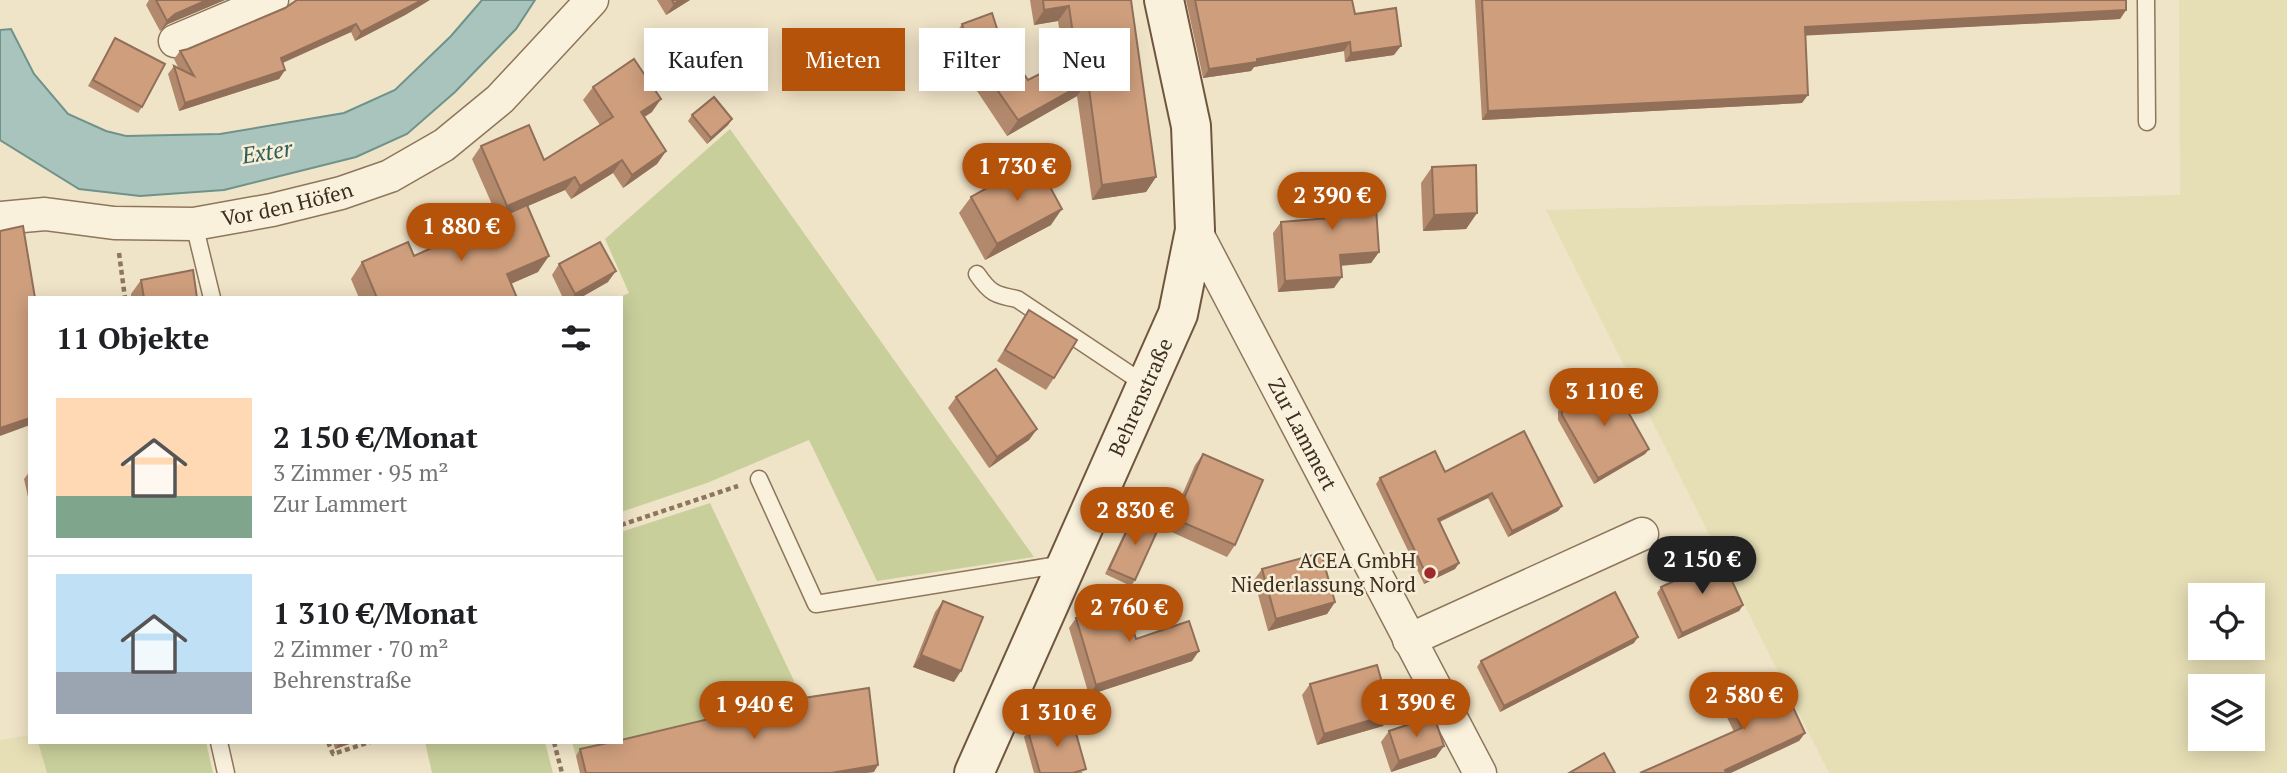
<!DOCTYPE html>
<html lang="de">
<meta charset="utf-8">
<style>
body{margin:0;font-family:"PT Serif",serif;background:#f2f2f2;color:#202124;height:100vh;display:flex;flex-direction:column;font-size:26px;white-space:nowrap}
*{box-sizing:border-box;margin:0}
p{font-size:23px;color:#757577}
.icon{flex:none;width:38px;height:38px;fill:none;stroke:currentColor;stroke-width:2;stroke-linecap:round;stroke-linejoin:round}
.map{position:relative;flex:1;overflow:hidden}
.drawer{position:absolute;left:28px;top:296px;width:595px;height:448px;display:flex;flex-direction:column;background:#fff;border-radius:0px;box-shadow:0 4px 18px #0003}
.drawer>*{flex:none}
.guide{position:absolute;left:644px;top:28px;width:665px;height:63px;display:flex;gap:14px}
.fabs{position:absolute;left:2188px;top:583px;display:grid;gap:14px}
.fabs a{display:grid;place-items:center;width:77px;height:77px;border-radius:0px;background:#fff;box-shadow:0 4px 18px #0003;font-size:35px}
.price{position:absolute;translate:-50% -60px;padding:0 16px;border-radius:24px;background:#b45309;color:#fff;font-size:23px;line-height:46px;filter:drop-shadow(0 2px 4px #0008)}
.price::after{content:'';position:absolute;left:50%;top:42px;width:21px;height:16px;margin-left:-10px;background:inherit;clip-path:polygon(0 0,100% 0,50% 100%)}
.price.current{background:#222;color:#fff}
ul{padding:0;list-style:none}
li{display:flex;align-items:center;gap:21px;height:175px;padding:0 28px}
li+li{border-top:2px solid #e0e0e0}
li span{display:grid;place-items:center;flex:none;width:196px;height:140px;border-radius:0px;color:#555}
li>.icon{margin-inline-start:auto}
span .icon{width:84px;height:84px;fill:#fffc;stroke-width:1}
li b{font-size:30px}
h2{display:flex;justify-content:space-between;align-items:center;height:84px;padding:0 28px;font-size:30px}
.chip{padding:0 24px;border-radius:0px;background:#fff;box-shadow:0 4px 18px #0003;font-size:24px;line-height:63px}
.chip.current{background:#b45309;color:#fff}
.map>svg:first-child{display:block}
.farmland{fill:#e6deb5;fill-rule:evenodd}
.green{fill:#c9cf9b}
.water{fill:#a9c4bc;stroke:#6f938a;stroke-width:2}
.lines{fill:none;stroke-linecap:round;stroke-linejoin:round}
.service-casing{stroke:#8d765c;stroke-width:19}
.minor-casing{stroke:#8d765c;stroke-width:35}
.secondary-casing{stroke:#6f573f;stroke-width:42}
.path{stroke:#8d765c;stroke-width:4.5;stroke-dasharray:5 3.5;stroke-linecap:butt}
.service{stroke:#faf1dc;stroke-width:16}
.minor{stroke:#faf1dc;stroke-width:32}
.secondary{stroke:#faf1dc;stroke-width:38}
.wall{fill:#b2896c}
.shaded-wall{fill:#916f58}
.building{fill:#cf9f7d;stroke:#916f58;stroke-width:2}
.poi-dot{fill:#9e2a2b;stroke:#f7eed8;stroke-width:2.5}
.labels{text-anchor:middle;stroke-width:5;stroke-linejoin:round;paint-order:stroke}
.street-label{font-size:21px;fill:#3d2e20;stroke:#f7eed8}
.poi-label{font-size:21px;fill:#3d2e20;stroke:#f7eed8;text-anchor:end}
.water-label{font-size:23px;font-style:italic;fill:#2f5d5a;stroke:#f7eed8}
</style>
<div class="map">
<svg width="2287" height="773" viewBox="0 0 2287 773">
<rect width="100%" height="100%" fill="#f0e4c8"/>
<g class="farmland">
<path d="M 2179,0 L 2287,0 L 2287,773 L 1829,773 L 1546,210 L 2180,195 ZM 2200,595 L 2252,595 L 2252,648 L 2200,648 ZM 2200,686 L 2252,686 L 2252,738 L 2200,738 Z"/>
<path d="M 30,735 L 30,742 L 38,742 L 47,773 L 0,773 L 0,740 Z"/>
</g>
<g class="green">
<path d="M 730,129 L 1034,557 L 877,581 L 809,440 L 707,483 L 621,512 L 620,297 L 629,293 L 605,239 Z"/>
<path d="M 710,503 L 794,681 L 774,709 L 576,756 L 572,742 L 621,742 L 621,532 Z"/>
<path d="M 38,742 L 206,742 L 213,773 L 47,773 Z"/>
<path d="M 425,742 L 545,742 L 553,773 L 432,773 Z"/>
</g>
<path class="water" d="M 482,0 L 535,0 L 516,29 L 455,92 L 407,134 L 356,157 L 224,190 L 140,196 L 79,189 L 0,140 L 0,30 L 11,29 L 34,74 L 68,114 L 106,131 L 126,136 L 220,134 L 344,113 L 395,90 L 451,36 Z"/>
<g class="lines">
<g class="service-casing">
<g id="service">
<path d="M 2146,0 L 2147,122"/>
<path d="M 194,224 L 212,298"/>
<path d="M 977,274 C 990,293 995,295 1017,299 L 1146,385"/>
<path d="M 759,479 L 816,604 L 1064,564"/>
<path d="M 219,742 L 226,773"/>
</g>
</g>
<g class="minor-casing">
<g id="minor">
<path d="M 175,41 L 272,0"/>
<path id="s1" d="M 0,218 L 45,214 L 114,223 L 194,224 L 272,210 L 341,193 L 390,176 L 444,145 L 500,99 L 592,0"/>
<path id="s2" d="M 1195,230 L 1480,773"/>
<path d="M 1409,640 L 1642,534"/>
</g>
</g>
<g class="secondary-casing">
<g id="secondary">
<path id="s3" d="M 974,773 L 1178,314 L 1195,230 L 1191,126 L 1164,0"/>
</g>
</g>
<g class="path">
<path d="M 119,253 L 125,298"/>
<path d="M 621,525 L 738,486"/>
<path d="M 328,742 L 333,754 L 370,742"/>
<path d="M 554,742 L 562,773"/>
</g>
<use href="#service" class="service"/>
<use href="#minor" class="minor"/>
<use href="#secondary" class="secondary"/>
</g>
<g class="wall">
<path d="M 149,0 L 225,0 L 168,24 L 160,31 L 146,5 Z"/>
<path d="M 657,0 L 690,0 L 666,15 Z"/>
<path d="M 1030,0 L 1131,0 L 1156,177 L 1146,192 L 1092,200 L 1077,96 L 1007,136 L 963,70 L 951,40 L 962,24 L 1001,41 L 1028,80 L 1064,62 L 1058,21 L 1034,25 Z"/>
<path d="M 1186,0 L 1352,0 L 1355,14 L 1394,55 L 1345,62 L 1344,51 L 1254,67 L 1251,71 L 1203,78 Z"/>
<path d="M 1475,0 L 2126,0 L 2126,10 L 2120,19 L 1805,35 L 1802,103 L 1482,120 Z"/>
<path d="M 407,14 L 355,41 L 351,32 L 283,63 L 285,70 L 279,79 L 179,111 L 168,74 L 174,66 L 179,69 L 174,59 L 180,51 Z"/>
<path d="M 115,38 L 142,107 L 138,113 L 88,86 Z"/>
<path d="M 593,87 L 652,112 L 644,117 L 666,151 L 657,164 L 623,188 L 613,173 L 571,199 L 565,190 L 527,206 L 538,272 L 511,284 L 517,298 L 359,298 L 351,279 L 362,262 L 414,256 L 498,218 L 472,159 L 481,146 L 544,160 L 600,125 L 583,100 Z"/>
<path d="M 692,115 L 732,119 L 728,125 L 707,144 L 688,121 Z"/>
<path d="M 1432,167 L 1477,213 L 1466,229 L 1423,231 L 1421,183 Z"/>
<path d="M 1326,181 L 1379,252 L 1371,263 L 1341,266 L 1334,288 L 1278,292 L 1273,233 L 1281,222 L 1320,219 L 1318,192 Z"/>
<path d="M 971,197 L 1051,225 L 985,260 L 959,213 Z"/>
<path d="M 559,264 L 608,282 L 580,298 L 563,298 L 552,275 Z"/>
<path d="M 141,280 L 197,298 L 131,298 L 131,294 Z"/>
<path d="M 1029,310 L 1054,378 L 1046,390 L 997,361 Z"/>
<path d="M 956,397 L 1037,429 L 1029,440 L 989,468 L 948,408 Z"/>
<path d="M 1562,405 L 1649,449 L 1645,454 L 1594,484 L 1558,420 L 1558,411 Z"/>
<path d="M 1203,454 L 1235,545 L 1227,557 L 1167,530 L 1195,465 Z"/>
<path d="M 30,471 L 30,506 L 24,479 Z"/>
<path d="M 1445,472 L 1562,506 L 1558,511 L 1508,537 L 1488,498 L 1440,522 L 1459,563 L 1455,569 L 1424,584 L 1376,484 L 1380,478 Z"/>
<path d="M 1135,513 L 1135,580 L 1131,586 L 1105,574 L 1131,519 Z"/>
<path d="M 1262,569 L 1335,602 L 1327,614 L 1268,631 L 1254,580 Z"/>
<path d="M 1661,587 L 1743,605 L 1739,611 L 1678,639 L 1657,593 Z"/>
<path d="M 943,601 L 954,682 L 913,667 L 935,612 Z"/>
<path d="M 1076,618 L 1192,661 L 1089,695 L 1069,628 Z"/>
<path d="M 1634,643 L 1500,712 L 1477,667 L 1481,661 Z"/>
<path d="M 1310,684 L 1391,714 L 1383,726 L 1317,745 L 1302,695 Z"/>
<path d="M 1728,699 L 1805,733 L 1799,741 L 1734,732 L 1722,707 Z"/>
<path d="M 1028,731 L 1083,773 L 1034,773 L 1024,737 Z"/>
<path d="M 1389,731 L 1436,757 L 1391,772 L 1381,742 Z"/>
<path d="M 333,742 L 355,742 L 335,749 Z"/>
<path d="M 580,749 L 874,772 L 865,773 L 580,773 L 576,756 Z"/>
</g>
<g class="shaded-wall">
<path d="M 207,0 L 225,0 L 168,24 L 160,31 L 167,21 L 175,14 Z"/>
<path d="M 422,0 L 430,0 L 407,14 L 355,41 L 361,32 Z"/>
<path d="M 680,0 L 690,0 L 666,15 L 674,4 Z"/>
<path d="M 1069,6 L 1058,21 L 1034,25 L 1044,10 Z"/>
<path d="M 2126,10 L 2120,19 L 1798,36 L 1805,27 Z"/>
<path d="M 356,24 L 351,32 L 275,66 L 281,58 Z"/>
<path d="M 1350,42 L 1344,51 L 1254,67 L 1251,71 L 1203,78 L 1209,69 L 1257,59 Z"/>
<path d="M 1401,46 L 1394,55 L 1345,62 L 1351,53 Z"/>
<path d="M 285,70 L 279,79 L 179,111 L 185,103 Z"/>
<path d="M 1088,81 L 1077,96 L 1007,136 L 1018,120 Z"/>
<path d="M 1808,95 L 1802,103 L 1482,120 L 1488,111 Z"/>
<path d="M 661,99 L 652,112 L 632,125 L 641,112 Z"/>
<path d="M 732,119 L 728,125 L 707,144 L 711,138 Z"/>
<path d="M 666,151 L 657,164 L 623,188 L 632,175 Z"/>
<path d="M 622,160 L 613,173 L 571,199 L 580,186 Z"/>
<path d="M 575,177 L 565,190 L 498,219 L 507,206 Z"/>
<path d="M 1156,177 L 1146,192 L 1092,200 L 1102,185 Z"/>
<path d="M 1062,209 L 1051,225 L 985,260 L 997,244 Z"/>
<path d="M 1477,213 L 1466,229 L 1423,231 L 1434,215 Z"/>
<path d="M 1379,252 L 1371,263 L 1333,266 L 1340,255 Z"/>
<path d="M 549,256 L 538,272 L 496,290 L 507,274 Z"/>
<path d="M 616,271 L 608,282 L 580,298 L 572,298 L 575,294 Z"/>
<path d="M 1342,277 L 1334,288 L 1278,292 L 1285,281 Z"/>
<path d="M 30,418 L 30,425 L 0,436 L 0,428 Z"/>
<path d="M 1037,429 L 1029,440 L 989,468 L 997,457 Z"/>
<path d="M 1649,449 L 1645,454 L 1594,484 L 1598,478 Z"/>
<path d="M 1492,493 L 1488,498 L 1434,524 L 1438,519 Z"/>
<path d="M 1562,506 L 1558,511 L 1508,537 L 1512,531 Z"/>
<path d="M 1459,563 L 1455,569 L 1424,584 L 1428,578 Z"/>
<path d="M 1335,602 L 1327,614 L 1268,631 L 1276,619 Z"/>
<path d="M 1743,605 L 1739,611 L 1678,639 L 1682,633 Z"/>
<path d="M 1638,637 L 1634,643 L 1500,712 L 1504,706 Z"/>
<path d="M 1199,651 L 1192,661 L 1089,695 L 1096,685 Z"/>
<path d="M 921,655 L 961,671 L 954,682 L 913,667 Z"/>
<path d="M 1391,714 L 1383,726 L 1317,745 L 1324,734 Z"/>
<path d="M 1805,733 L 1799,741 L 1731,773 L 1723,773 L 1725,770 Z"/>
<path d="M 341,742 L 355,742 L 335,749 Z"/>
<path d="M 1444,746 L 1436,757 L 1391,772 L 1399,761 Z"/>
<path d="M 878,765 L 874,772 L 865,773 L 831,773 Z"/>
</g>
<g class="building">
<path d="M 156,0 L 207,0 L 175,14 L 167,21 Z"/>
<path d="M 297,0 L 422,0 L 361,32 L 356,24 L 281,58 L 285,70 L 185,103 L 174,66 L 194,76 L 180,51 L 188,49 L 285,8 Z"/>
<path d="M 672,0 L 680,0 L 674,4 Z"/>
<path d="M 1043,0 L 1131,0 L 1156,177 L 1102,185 L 1088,81 L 1018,120 L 973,55 L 962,24 L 992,13 L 1001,41 L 1028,80 L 1076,56 L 1069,6 L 1044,10 Z"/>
<path d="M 1195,0 L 1352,0 L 1355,14 L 1396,8 L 1401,46 L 1351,53 L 1350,42 L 1257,59 L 1257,62 L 1209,69 Z"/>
<path d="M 1482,0 L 2126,0 L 2126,10 L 1805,27 L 1808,95 L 1488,111 Z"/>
<path d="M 115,38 L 165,64 L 142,107 L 93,80 Z"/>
<path d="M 634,59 L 661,99 L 641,112 L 666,151 L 632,175 L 622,160 L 580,186 L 575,177 L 507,206 L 481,146 L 529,125 L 544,160 L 613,117 L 593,87 Z"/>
<path d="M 714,97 L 732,119 L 711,138 L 692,115 Z"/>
<path d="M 1036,161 L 1062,209 L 997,244 L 971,197 Z"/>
<path d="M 1476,165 L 1477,213 L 1434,215 L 1432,167 Z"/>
<path d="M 1374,178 L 1379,252 L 1340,255 L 1342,277 L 1285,281 L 1281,222 L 1329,218 L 1326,181 Z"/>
<path d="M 527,205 L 549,256 L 507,274 L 517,298 L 377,298 L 362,262 L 408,242 L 414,256 Z"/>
<path d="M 23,226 L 35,298 L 30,298 L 30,418 L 0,428 L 0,231 Z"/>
<path d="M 600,242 L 616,271 L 575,294 L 559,264 Z"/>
<path d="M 193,270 L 197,298 L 144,298 L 141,280 Z"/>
<path d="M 1029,310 L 1077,340 L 1054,378 L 1005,350 Z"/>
<path d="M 996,369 L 1037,429 L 997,457 L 956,397 Z"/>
<path d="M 1609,378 L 1649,449 L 1598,478 L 1562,415 L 1562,405 Z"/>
<path d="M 1524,431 L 1562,506 L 1512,531 L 1492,493 L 1438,519 L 1459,563 L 1428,578 L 1380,478 L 1435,451 L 1445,472 Z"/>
<path d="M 1203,454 L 1263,480 L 1235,545 L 1175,519 Z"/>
<path d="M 1135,513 L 1160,525 L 1135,580 L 1109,569 Z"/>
<path d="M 1321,553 L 1335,602 L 1276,619 L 1262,569 Z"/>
<path d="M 1722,559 L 1743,605 L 1682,633 L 1661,587 Z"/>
<path d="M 1615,592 L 1638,637 L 1504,706 L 1481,661 Z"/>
<path d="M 943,601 L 983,617 L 961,671 L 921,655 Z"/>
<path d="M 1125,603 L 1136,639 L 1189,621 L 1199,651 L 1096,685 L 1076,618 Z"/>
<path d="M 1377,665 L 1391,714 L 1324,734 L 1310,684 Z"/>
<path d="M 1778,675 L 1805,733 L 1725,770 L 1726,773 L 1640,773 L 1742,728 L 1728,699 Z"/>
<path d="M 869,688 L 878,765 L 831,773 L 586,773 L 580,749 L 612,742 L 621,742 L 621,740 L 784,701 Z"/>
<path d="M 1434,716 L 1444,746 L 1399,761 L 1389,731 Z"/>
<path d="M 1072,719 L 1086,769 L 1073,773 L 1040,773 L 1028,731 Z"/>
<path d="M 1604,753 L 1615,773 L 1569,773 Z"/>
</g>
<circle class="poi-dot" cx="1430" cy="573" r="7"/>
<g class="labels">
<g class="street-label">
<text dy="7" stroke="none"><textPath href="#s1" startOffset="290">Vor den Höfen</textPath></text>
<text dy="7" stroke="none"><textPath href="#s3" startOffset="411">Behrenstraße</textPath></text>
<text dy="7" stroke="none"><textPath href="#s2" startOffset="231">Zur Lammert</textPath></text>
</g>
<g class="poi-label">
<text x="1416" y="568">ACEA GmbH<tspan x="1416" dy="24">Niederlassung Nord</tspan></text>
</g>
<g class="water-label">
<text transform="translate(267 152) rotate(-9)" y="8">Exter</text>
</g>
</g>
</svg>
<div class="fabs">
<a><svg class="icon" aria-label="locate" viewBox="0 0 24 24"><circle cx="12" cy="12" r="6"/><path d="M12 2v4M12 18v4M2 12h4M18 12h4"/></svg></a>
<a><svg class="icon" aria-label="layers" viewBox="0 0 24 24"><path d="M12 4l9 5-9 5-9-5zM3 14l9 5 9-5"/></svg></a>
</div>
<b class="price" style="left:1017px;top:203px">1 730 €</b>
<b class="price" style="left:1332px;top:232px">2 390 €</b>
<b class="price" style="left:461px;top:263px">1 880 €</b>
<b class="price" style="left:1604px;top:428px">3 110 €</b>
<b class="price" style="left:1135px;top:547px">2 830 €</b>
<b class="price current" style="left:1702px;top:596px">2 150 €</b>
<b class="price" style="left:1129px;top:644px">2 760 €</b>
<b class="price" style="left:1744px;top:732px">2 580 €</b>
<b class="price" style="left:1416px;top:739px">1 390 €</b>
<b class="price" style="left:754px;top:741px">1 940 €</b>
<b class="price" style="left:1057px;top:749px">1 310 €</b>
<div class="guide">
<a class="chip">Kaufen</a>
<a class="chip current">Mieten</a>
<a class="chip">Filter</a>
<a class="chip">Neu</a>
</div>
<section class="drawer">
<h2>11 Objekte<svg class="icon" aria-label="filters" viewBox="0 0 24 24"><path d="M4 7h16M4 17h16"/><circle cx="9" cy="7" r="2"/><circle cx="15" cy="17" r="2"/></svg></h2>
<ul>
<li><span style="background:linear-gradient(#ffd9b3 70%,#7fa58c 0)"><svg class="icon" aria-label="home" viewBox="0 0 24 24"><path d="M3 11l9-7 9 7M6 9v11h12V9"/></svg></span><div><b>2 150 €/Monat</b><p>3 Zimmer · 95 m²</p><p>Zur Lammert</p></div></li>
<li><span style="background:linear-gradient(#bfe0f5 70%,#9aa5b1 0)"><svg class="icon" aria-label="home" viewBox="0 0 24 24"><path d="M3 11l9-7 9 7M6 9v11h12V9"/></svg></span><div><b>1 310 €/Monat</b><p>2 Zimmer · 70 m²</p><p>Behrenstraße</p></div></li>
</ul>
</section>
</div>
